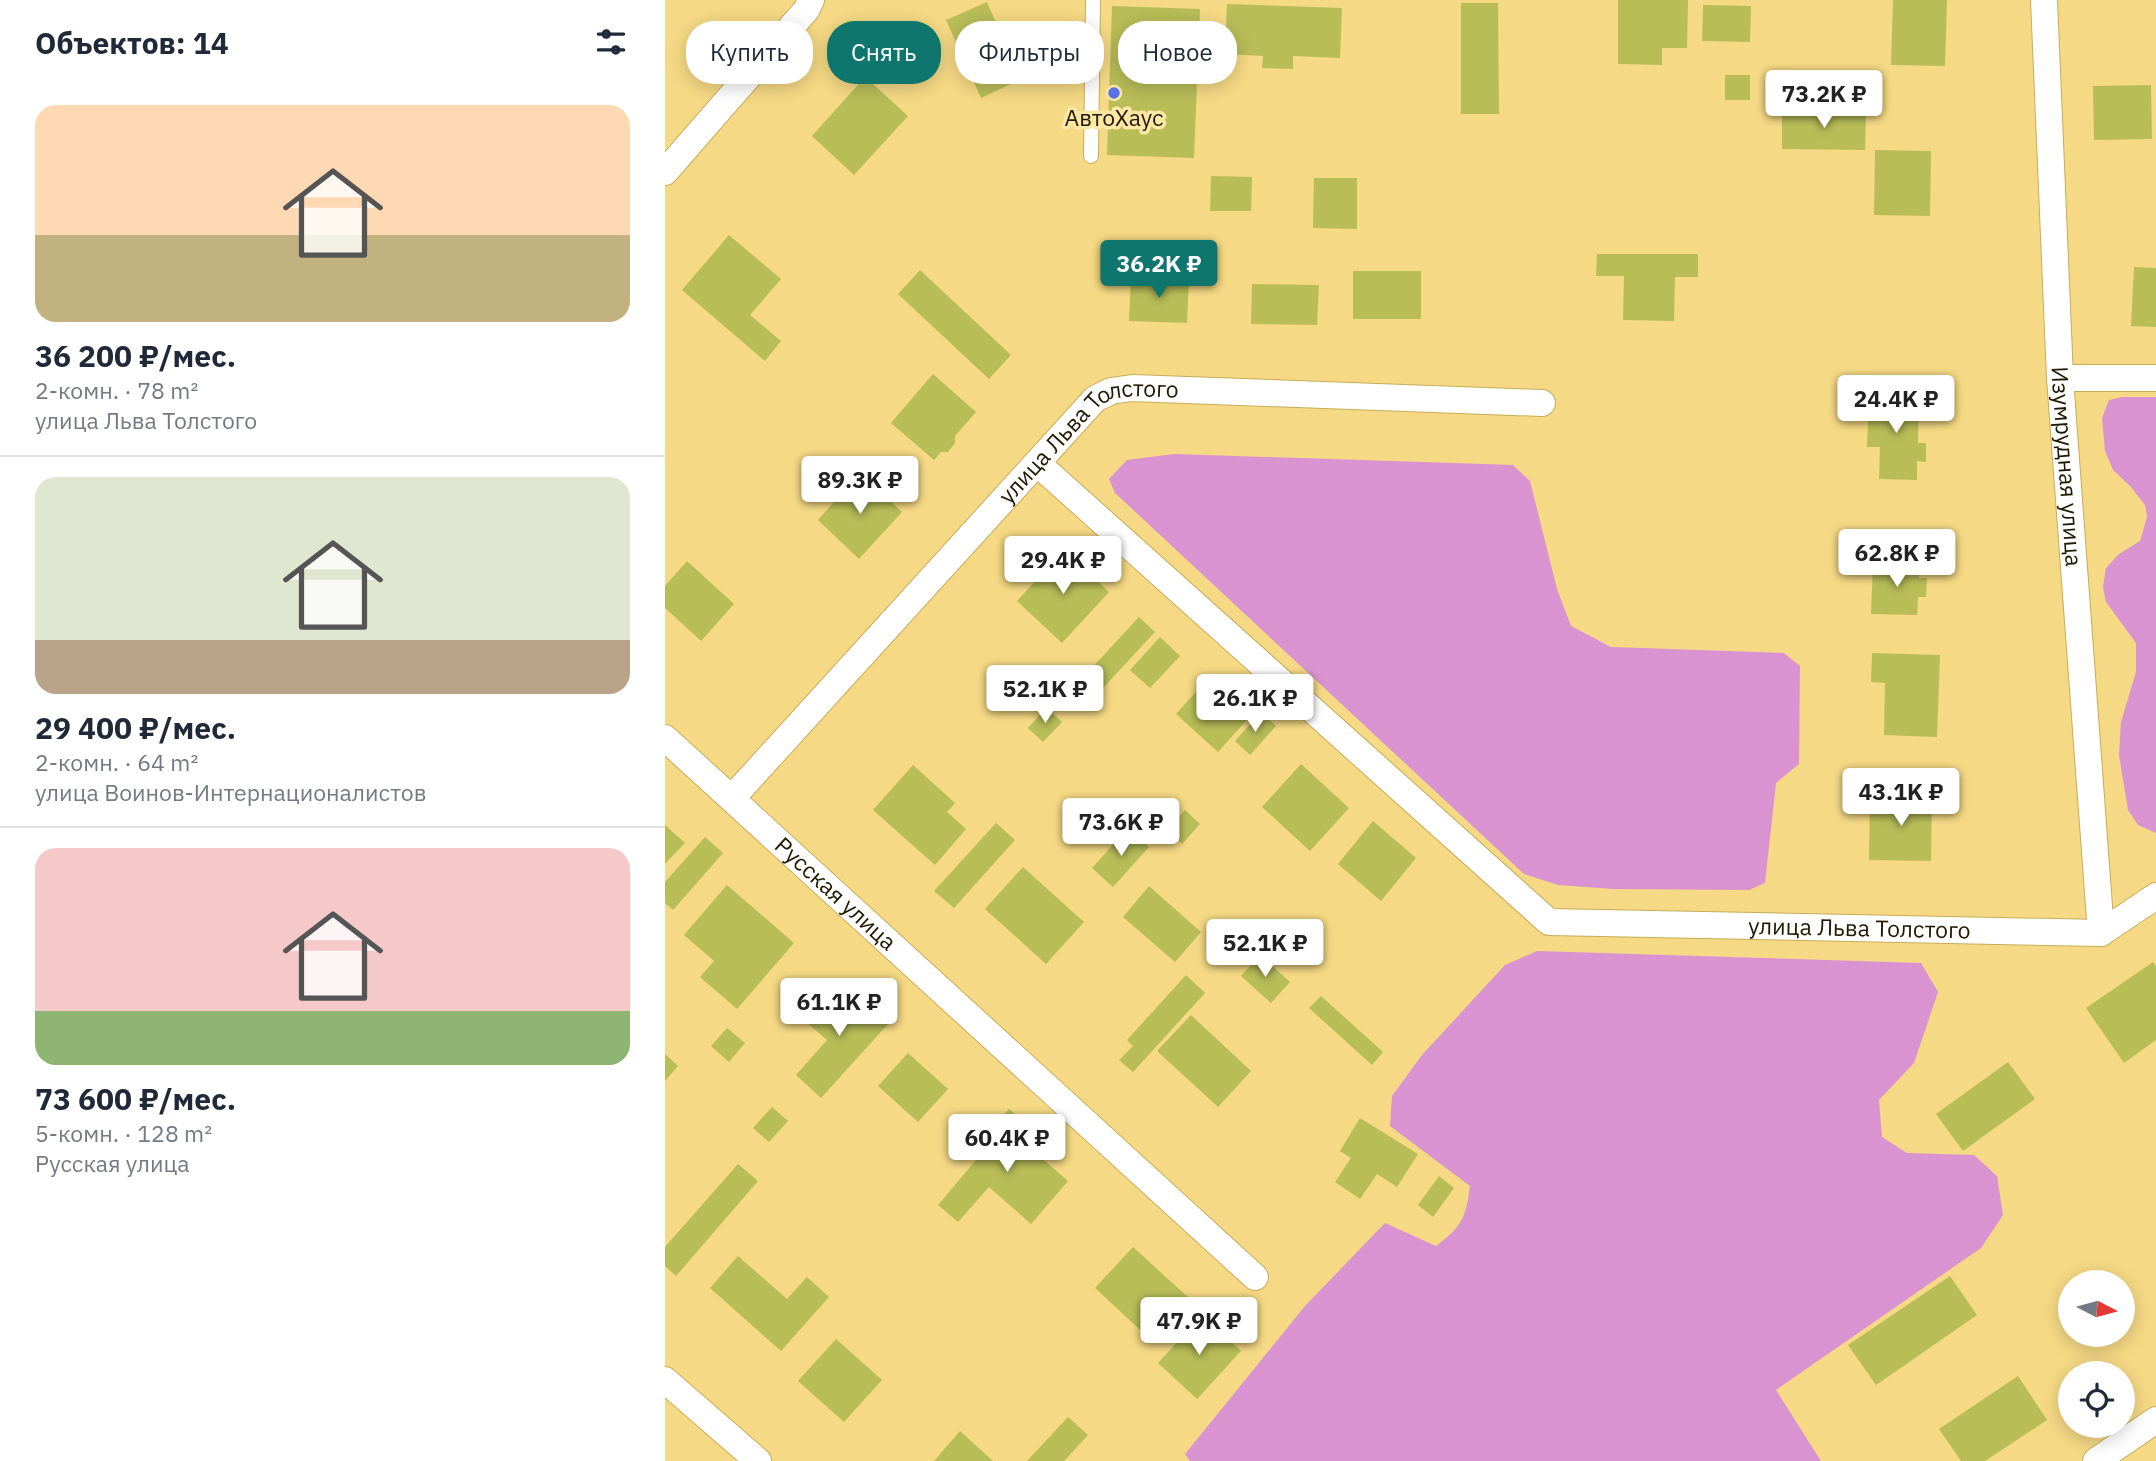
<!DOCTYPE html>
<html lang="ru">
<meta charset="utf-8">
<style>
body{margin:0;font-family:"IBM Plex Sans",sans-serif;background:#f6f6f7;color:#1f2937;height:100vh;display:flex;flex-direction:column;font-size:26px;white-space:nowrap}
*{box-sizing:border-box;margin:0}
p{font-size:23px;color:#747a83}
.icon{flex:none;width:38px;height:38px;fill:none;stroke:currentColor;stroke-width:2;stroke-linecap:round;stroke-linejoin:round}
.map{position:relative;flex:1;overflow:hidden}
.panel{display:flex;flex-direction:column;background:#fff;width:665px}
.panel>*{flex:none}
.hud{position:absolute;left:21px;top:21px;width:665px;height:63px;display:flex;gap:14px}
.needle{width:46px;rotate:96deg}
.buttons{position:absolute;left:1393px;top:1270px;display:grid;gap:14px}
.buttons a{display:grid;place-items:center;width:77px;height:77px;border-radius:50%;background:#fff;box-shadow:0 4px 18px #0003;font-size:35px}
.price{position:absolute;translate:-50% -60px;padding:0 16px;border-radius:7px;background:#fff;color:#222;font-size:23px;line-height:46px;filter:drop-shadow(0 2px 4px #0008)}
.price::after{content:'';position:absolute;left:50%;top:42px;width:21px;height:16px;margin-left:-10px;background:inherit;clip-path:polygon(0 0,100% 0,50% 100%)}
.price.on{background:#0f766e;color:#fff}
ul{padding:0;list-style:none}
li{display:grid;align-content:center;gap:14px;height:371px;padding:0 35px}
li+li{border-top:2px solid #e0e1e3}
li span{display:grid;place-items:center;height:217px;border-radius:21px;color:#555}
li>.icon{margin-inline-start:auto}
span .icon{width:126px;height:126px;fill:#fffc;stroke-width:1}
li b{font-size:30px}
h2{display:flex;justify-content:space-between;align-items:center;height:84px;padding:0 35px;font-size:30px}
.chip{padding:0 24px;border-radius:28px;background:#fff;box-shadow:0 4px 18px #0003;font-size:24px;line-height:63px}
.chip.on{background:#0f766e;color:#fff}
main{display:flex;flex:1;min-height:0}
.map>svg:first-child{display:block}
.green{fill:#d993d0}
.building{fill:#b8bd58}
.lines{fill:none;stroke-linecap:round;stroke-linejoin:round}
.service-casing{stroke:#c8ac58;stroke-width:16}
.minor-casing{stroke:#c8ac58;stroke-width:28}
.service{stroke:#fff;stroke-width:14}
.minor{stroke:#fff;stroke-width:26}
.poi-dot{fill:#5a72e9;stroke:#fde7a5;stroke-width:2.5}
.labels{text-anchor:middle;stroke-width:7;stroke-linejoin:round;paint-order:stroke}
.poi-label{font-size:23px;fill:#221901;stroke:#fde7a5}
.street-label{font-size:23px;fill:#221901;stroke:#fde7a5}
</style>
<main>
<section class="panel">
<h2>Объектов: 14<svg class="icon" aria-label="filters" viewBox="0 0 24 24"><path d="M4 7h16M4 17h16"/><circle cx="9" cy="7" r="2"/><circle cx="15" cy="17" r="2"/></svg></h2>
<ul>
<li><span style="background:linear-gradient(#ffd9b3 60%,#c2b280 0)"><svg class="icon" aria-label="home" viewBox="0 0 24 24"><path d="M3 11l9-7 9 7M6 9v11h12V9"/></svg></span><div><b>36 200 ₽/мес.</b><p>2-комн. · 78 m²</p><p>улица Льва Толстого</p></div></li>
<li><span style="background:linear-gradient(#dfe7d0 75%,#b9a48a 0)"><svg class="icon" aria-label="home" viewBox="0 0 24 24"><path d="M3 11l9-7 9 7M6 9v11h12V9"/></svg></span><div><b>29 400 ₽/мес.</b><p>2-комн. · 64 m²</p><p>улица Воинов-Интернационалистов</p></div></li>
<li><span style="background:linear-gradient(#f6c9c9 75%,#8fb573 0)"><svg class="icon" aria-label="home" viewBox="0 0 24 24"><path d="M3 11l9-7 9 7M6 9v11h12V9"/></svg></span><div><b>73 600 ₽/мес.</b><p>5-комн. · 128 m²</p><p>Русская улица</p></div></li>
</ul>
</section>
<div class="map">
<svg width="1491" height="1461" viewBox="0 0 1491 1461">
<rect width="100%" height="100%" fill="#f5d984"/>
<g class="green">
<path d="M 1457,397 L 1491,397 L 1491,833 L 1473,825 L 1463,810 L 1454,755 L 1456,722 L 1471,672 L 1471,643 L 1441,602 L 1438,587 L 1441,568 L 1454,554 L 1475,541 L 1482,517 L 1480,505 L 1466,487 L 1448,470 L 1440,451 L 1437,418 L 1444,400 Z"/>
<path d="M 509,454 L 848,465 L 865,481 L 892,589 L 906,626 L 946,647 L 1119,653 L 1135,666 L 1134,764 L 1111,783 L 1100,883 L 1084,890 L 948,889 L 893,885 L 859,874 L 450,493 L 444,479 L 462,460 Z"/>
<path d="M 872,951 L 1256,963 L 1273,992 L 1249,1063 L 1214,1100 L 1217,1137 L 1242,1153 L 1309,1155 L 1332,1176 L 1338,1215 L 1316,1248 L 1111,1390 L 1156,1461 L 525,1461 L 520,1454 L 640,1306 L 720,1223 L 771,1246 C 797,1227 801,1217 805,1186 L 725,1126 L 727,1096 L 757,1055 L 840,965 Z"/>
</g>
<g class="building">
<path d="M 953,0 L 1023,0 L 1022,48 L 997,48 L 997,65 L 953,64 Z"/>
<path d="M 1228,0 L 1282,0 L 1280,66 L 1226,65 Z"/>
<path d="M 322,2 L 356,79 L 316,98 L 281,20 Z"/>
<path d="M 796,3 L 833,3 L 834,114 L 796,114 Z"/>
<path d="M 562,4 L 677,8 L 675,58 L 628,56 L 628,69 L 597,68 L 598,56 L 560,54 Z"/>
<path d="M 1038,5 L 1086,6 L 1085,42 L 1037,41 Z"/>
<path d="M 447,6 L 535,9 L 529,158 L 442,155 Z"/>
<rect x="1060" y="75" width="25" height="25"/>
<path d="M 200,77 L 243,116 L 189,175 L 147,136 Z"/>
<path d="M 1486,85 L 1487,139 L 1429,140 L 1428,86 Z"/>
<path d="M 1117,111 L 1201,112 L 1200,150 L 1117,149 Z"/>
<path d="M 1210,150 L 1266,151 L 1265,216 L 1209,215 Z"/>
<path d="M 546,176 L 587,177 L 586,211 L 545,211 Z"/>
<path d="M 649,178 L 692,178 L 692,229 L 648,228 Z"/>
<path d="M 64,235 L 116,279 L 85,315 L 116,341 L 100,361 L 17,290 Z"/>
<path d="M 932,254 L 1033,254 L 1033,277 L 1010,277 L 1009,321 L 958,320 L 959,276 L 931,276 Z"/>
<path d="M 1469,267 L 1491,268 L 1491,327 L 1466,326 Z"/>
<path d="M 255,270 L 346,355 L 324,379 L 233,294 Z"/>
<rect x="688" y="271" width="68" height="48"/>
<path d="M 466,278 L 524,280 L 522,323 L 464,321 Z"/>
<path d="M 587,284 L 654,285 L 652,325 L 586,324 Z"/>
<path d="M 268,374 L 311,412 L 290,436 L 290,443 L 283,452 L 276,452 L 269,460 L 226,423 Z"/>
<path d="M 1204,395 L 1254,396 L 1253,443 L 1261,443 L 1261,462 L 1252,461 L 1252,480 L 1214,479 L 1215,447 L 1202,447 Z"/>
<path d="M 195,473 L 237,512 L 194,559 L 153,520 Z"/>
<path d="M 399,550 L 444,592 L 397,643 L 352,601 Z"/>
<path d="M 22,561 L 69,604 L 36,641 L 0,608 L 0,586 Z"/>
<path d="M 1208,563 L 1253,564 L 1254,578 L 1262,578 L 1261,597 L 1253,597 L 1252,615 L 1206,614 Z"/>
<path d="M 474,617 L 490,632 L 425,702 L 409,687 Z"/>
<path d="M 495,637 L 515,656 L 485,688 L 465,670 Z"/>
<path d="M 1207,653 L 1275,655 L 1272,737 L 1219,735 L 1220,683 L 1206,682 Z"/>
<path d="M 547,674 L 589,712 L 553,752 L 511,714 Z"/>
<path d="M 381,708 L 397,722 L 378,742 L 363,728 Z"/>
<path d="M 596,712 L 611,726 L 585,755 L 570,741 Z"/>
<path d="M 636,764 L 684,808 L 645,851 L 597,807 Z"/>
<path d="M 248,765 L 290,803 L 282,812 L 301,829 L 270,865 L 208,810 Z"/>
<path d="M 1205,794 L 1267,795 L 1266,861 L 1204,860 Z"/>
<path d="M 520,810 L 535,824 L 517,844 L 502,830 Z"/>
<path d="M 708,821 L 751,858 L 716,901 L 673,864 Z"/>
<path d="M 331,823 L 350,840 L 289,908 L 269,891 Z"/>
<path d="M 0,825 L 20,843 L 0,864 Z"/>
<path d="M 463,828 L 484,847 L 448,887 L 427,868 Z"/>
<path d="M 40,837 L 58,853 L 8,910 L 0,903 L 0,882 Z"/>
<path d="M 358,867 L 419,922 L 381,964 L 320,909 Z"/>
<path d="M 62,885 L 129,943 L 72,1009 L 35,977 L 49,961 L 19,935 Z"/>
<path d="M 484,886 L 536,932 L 510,962 L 458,917 Z"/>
<path d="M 595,955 L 625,982 L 606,1003 L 576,976 Z"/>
<path d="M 1488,962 L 1491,966 L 1491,1040 L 1459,1063 L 1421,1008 Z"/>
<path d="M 521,975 L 540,993 L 468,1072 L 454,1060 L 468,1046 L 462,1040 Z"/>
<path d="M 176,982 L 223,1024 L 156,1098 L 131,1075 L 162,1040 L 140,1021 Z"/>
<path d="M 656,996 L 718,1052 L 707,1065 L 644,1008 Z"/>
<path d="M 526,1015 L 586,1071 L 553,1107 L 492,1051 Z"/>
<path d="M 62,1028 L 80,1043 L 64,1062 L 46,1046 Z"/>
<path d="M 243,1053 L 283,1089 L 253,1122 L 213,1086 Z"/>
<path d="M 0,1054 L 13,1066 L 0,1081 Z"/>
<path d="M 1343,1062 L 1370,1099 L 1298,1151 L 1271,1114 Z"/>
<path d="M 107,1107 L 123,1121 L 104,1142 L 88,1128 Z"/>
<path d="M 344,1109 L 369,1130 L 358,1142 L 403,1181 L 366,1224 L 324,1187 L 293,1222 L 273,1205 L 333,1134 L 327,1128 Z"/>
<path d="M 695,1118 L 753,1154 L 732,1187 L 712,1174 L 695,1199 L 670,1182 L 686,1158 L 675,1151 Z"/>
<path d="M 73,1164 L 93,1181 L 11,1276 L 0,1266 L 0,1247 Z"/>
<path d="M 774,1176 L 789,1188 L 768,1217 L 753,1205 Z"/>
<path d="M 468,1247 L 525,1299 L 486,1340 L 430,1288 Z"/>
<path d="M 73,1256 L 122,1299 L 142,1277 L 164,1297 L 116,1351 L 45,1288 Z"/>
<path d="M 1285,1276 L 1312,1315 L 1211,1385 L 1183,1345 Z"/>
<path d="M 537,1315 L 576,1351 L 532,1399 L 493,1363 Z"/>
<path d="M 171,1339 L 217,1380 L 179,1422 L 133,1381 Z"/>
<path d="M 1353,1376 L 1382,1420 L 1320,1461 L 1296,1461 L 1274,1429 Z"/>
<path d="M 403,1417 L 423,1435 L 399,1461 L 362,1461 Z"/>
<path d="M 295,1431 L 328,1461 L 269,1461 Z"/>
</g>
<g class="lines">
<g class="service-casing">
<path id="service" d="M 426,156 L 428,0"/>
</g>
<g class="minor-casing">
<g id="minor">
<path id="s1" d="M 1379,0 L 1395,378 L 1436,933"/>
<path d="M 0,172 L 142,9 L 146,0"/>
<path d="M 1395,378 L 1491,378"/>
<path id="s2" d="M 372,463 L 884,922 L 1436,933 L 1491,896"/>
<path id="s3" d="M 0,738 L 590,1277"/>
<path id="s4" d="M 67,798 L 430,399 L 446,391 L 467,388 L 877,403"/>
<path d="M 0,1380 L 93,1461"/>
<path d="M 1431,1461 L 1491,1420"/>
</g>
</g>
<use href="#service" class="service"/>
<use href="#minor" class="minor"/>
</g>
<circle class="poi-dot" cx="449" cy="93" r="7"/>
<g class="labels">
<g class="poi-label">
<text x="449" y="126">АвтоХаус</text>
</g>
<g class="street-label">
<text dy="8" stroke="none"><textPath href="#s4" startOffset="514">улица Льва Толстого</textPath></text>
<text dy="8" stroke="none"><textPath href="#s1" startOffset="467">Изумрудная улица</textPath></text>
<text dy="8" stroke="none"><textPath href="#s3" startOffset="231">Русская улица</textPath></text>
<text dy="8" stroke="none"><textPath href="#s2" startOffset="998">улица Льва Толстого</textPath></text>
</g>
</g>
</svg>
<div class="buttons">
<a><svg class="needle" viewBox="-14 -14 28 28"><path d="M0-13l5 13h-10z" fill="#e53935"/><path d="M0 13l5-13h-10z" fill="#747a83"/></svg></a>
<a><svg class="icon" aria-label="locate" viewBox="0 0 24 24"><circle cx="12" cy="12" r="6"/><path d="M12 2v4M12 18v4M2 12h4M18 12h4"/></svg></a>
</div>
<b class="price" style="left:1159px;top:130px">73.2K ₽</b>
<b class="price on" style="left:494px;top:300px">36.2K ₽</b>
<b class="price" style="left:1231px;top:435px">24.4K ₽</b>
<b class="price" style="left:195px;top:516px">89.3K ₽</b>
<b class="price" style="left:1232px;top:589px">62.8K ₽</b>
<b class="price" style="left:398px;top:596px">29.4K ₽</b>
<b class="price" style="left:380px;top:725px">52.1K ₽</b>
<b class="price" style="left:590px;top:734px">26.1K ₽</b>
<b class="price" style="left:1236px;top:828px">43.1K ₽</b>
<b class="price" style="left:456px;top:858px">73.6K ₽</b>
<b class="price" style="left:600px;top:979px">52.1K ₽</b>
<b class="price" style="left:174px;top:1038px">61.1K ₽</b>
<b class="price" style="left:342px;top:1174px">60.4K ₽</b>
<b class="price" style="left:534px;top:1357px">47.9K ₽</b>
<div class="hud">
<a class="chip">Купить</a>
<a class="chip on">Снять</a>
<a class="chip">Фильтры</a>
<a class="chip">Новое</a>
</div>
</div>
</main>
